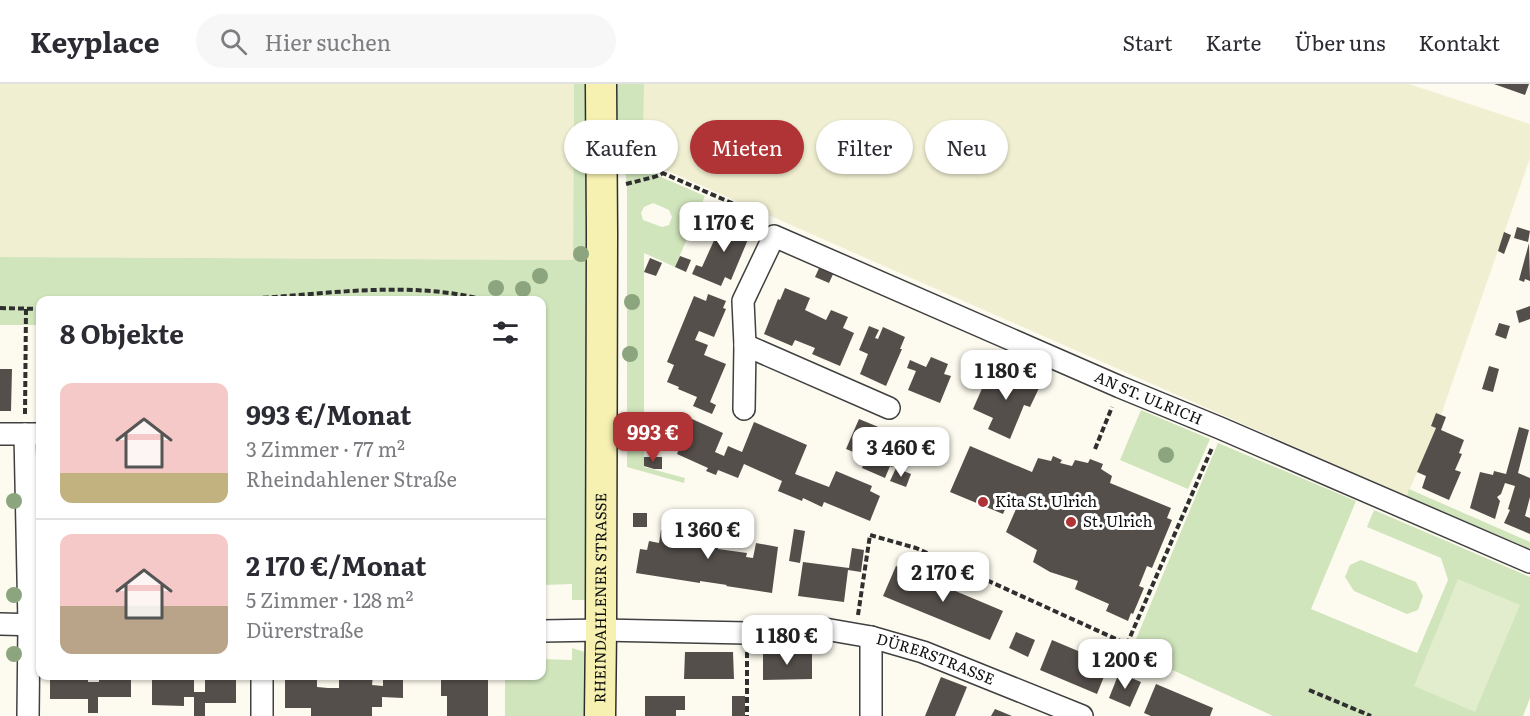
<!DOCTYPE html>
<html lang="de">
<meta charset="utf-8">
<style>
body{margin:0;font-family:Literata,serif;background:#f7f7f7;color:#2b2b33;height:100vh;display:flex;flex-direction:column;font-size:22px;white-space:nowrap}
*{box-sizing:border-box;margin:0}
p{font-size:20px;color:#7c7c81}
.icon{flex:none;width:33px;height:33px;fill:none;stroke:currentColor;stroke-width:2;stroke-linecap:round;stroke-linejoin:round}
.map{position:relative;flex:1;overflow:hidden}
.panel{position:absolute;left:36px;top:212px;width:510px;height:384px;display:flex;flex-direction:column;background:#fff;border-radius:12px;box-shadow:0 2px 4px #0004}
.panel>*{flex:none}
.hud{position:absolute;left:564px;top:36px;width:570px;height:54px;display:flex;gap:12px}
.price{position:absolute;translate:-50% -51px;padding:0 14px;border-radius:12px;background:#fff;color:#222;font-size:20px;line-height:39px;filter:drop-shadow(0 2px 3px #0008)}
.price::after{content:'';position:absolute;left:50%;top:36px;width:18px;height:14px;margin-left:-9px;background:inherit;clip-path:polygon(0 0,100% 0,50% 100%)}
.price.active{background:#b03335;color:#fff}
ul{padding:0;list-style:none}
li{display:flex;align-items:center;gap:18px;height:150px;padding:0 24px}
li+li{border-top:2px solid #e1e1e2}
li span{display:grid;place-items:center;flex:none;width:168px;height:120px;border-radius:12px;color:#555}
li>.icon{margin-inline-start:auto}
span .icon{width:72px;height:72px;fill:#fffc;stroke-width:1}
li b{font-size:26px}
h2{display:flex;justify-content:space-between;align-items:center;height:72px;padding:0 24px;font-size:26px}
.chip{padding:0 21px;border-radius:27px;background:#fff;box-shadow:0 2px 4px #0004;font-size:21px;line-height:54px}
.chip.active{background:#b03335;color:#fff}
header{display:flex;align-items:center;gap:36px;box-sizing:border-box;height:84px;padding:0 30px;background:#fff;border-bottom:2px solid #e1e1e2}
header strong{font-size:28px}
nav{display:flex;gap:33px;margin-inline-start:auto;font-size:21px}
.search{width:420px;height:54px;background:#f7f7f7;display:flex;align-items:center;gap:15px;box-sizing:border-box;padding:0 21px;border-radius:33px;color:#7c7c81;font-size:22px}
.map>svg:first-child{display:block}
.farmland{fill:#f1efd2}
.green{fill:#d0e5bc;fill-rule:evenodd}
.pitch{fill:#e1edcd}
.building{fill:#554f4b}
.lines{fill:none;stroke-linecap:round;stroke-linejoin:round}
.street-casing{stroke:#404040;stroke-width:24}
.secondary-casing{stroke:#2f2f2f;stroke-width:33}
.path{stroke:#2f2f2f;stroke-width:4;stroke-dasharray:6 3;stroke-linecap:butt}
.street{stroke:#fff;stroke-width:21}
.secondary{stroke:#f7f1b1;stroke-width:30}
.tree{fill:#8ca57f}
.poi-dot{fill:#b03335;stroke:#fff;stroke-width:2}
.labels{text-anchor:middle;stroke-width:6;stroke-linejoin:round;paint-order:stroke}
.street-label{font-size:15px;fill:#0d0d0d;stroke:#fff}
.poi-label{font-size:15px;fill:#0d0d0d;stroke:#fff;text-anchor:start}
</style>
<header>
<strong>Keyplace</strong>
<div class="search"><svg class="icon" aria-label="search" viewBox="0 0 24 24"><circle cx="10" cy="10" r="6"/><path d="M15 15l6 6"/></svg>Hier suchen</div>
<nav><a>Start</a><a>Karte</a><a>Über uns</a><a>Kontakt</a></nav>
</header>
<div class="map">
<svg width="1530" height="632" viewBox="0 0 1530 632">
<rect width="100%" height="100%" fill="#fdfbef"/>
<g class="farmland">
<path d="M 0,0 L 574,0 L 573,176 L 0,173 Z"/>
<path d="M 644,0 L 1409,0 L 1530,40 L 1530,74 L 1441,331 L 1436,329 L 1436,344 L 1407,412 L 643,76 Z"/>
</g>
<g class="green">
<path d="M 574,0 L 590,0 L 588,516 L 572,516 L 572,500 L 545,501 L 545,525 L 542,525 L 542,216 L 40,216 L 40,241 L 0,241 L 0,173 L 573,176 Z"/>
<path d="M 612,0 L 644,0 L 643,76 L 626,68 L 612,65 Z"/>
<path d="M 624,77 L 705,112 L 675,183 L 644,169 L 644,383 L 685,394 L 684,399 L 627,383 L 627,102 ZM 653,119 L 669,126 L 672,133 L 669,141 L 662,143 L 643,136 L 641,129 L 644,123 Z"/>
<path d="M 1141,326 L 1210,355 L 1188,405 L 1120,376 Z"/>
<path d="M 1218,359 L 1356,417 L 1311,525 L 1417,569 L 1448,496 L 1441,474 L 1367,443 L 1374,426 L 1530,493 L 1530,614 L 1523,632 L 1273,632 L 1131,567 Z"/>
<path d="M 1409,405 L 1530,458 L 1530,465 L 1407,412 Z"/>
<path d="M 1361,476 L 1416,498 L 1423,512 L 1418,526 L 1407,530 L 1354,507 L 1345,493 L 1350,481 Z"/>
<path d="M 572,564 L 585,568 L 587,580 L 588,632 L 505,632 L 505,591 L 542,591 L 542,575 L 572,576 Z"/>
</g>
<path class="pitch" d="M 1458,495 L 1520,521 L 1475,628 L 1414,602 Z"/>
<g class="building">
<path d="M 1494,0 L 1529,0 L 1525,11 Z"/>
<path d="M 729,133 L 749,142 L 745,151 L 749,153 L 731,196 L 725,193 L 721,202 L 692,190 L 696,181 L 702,183 L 721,141 L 725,143 Z"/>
<path d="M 1517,143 L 1530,147 L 1528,158 L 1514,154 Z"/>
<path d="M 1504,148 L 1511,151 L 1504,170 L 1498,167 Z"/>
<path d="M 1529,159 L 1530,195 L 1530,197 L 1525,195 L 1524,198 L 1519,196 Z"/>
<path d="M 680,172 L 691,176 L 686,188 L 675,183 Z"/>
<path d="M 650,174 L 662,179 L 656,192 L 644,188 Z"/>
<path d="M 820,182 L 834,188 L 829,199 L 815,193 Z"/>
<path d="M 785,204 L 810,214 L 805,226 L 826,236 L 831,226 L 848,233 L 843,244 L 854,249 L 840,282 L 812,270 L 815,264 L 795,256 L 792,262 L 764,250 L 778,215 L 780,216 Z"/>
<path d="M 708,210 L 726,217 L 723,224 L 726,225 L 714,253 L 699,247 L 695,256 L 708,261 L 704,271 L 726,280 L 710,318 L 716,321 L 712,330 L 693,322 L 697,313 L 678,305 L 679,303 L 667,298 L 674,281 L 667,278 L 694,212 L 706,217 Z"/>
<path d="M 1530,222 L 1530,235 L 1519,239 L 1516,227 Z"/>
<path d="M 1499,239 L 1510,242 L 1506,255 L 1495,251 Z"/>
<path d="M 869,242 L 879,246 L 875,254 L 878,255 L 883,243 L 905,253 L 900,265 L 902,265 L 886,302 L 860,290 L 868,270 L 859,266 Z"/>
<path d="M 931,273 L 948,280 L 944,290 L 951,292 L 940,319 L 908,306 L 916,287 L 907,284 L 910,276 L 926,283 Z"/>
<path d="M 1489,282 L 1499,285 L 1493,308 L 1482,305 Z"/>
<path d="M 999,284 L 1040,302 L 1030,323 L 1024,321 L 1010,355 L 988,345 L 993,334 L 973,325 L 984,300 L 991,303 Z"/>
<path d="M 0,285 L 12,285 L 11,327 L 0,327 Z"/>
<path d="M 1436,329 L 1446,333 L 1441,346 L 1464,356 L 1459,369 L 1462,370 L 1455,386 L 1461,388 L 1449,416 L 1422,404 L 1426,392 L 1417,388 L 1436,344 L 1431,342 Z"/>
<path d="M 692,335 L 723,349 L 715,368 L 724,372 L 728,362 L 742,368 L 754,338 L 807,361 L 795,390 L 829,403 L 836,387 L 872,402 L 870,407 L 880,412 L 870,437 L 824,418 L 822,423 L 803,414 L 802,417 L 778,407 L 782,397 L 744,380 L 738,394 L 718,386 L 716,391 L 706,387 L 708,384 L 677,370 L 681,360 L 668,354 L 676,336 L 689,342 Z"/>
<path d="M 859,335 L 905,354 L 892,383 L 890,382 L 885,394 L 862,384 L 866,373 L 846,365 Z"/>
<path d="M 1519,343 L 1529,346 L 1518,389 L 1530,394 L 1530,413 L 1525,432 L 1530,434 L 1530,450 L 1504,439 L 1510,426 L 1508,425 L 1515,402 L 1505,399 L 1501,410 L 1497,413 L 1500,417 L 1495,435 L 1470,424 L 1480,388 L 1493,391 L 1494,387 L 1506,390 Z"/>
<path d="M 970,362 L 1032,388 L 1038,374 L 1051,377 L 1053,372 L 1062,376 L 1060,379 L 1072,382 L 1075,376 L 1088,379 L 1090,375 L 1103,380 L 1101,385 L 1112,392 L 1110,399 L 1171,424 L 1167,434 L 1172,436 L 1152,484 L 1147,482 L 1139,502 L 1144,504 L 1133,530 L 1131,529 L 1128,537 L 1106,527 L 1109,520 L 1075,505 L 1078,497 L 1050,488 L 1033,478 L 1037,466 L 1006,448 L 1016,425 L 1007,421 L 1003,430 L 950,408 Z"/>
<path d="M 644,373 L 662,373 L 662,385 L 654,385 L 644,382 Z"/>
<path d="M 896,384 L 911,390 L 906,403 L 890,397 Z"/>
<rect x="633" y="429" width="14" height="14"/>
<path d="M 685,438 L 708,441 L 707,449 L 720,451 L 718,465 L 747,469 L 746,473 L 753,474 L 756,459 L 778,463 L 772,509 L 726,502 L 727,501 L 700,497 L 700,499 L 636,489 L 640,465 L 647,466 L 649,457 L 659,459 L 661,446 L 684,449 Z"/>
<path d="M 794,445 L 805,447 L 800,479 L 789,477 Z"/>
<path d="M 852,464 L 864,466 L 861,488 L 848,486 L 844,518 L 798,512 L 803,478 L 849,484 Z"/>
<path d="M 896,482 L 1003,527 L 990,556 L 883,512 Z"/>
<path d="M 1016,548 L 1035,556 L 1028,573 L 1009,564 Z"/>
<path d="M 1052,556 L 1109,580 L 1097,610 L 1040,586 Z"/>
<path d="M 685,568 L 733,568 L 734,595 L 684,595 Z"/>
<path d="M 763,568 L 812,568 L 812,595 L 763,596 Z"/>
<path d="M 1119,589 L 1141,598 L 1130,623 L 1109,614 Z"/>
<path d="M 50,591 L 88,591 L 88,598 L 99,598 L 99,591 L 131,591 L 131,613 L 98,613 L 98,629 L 88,629 L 88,615 L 50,615 Z"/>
<path d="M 152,591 L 194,591 L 194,608 L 205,608 L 205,591 L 236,591 L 236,619 L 205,619 L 205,632 L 194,632 L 194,613 L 184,613 L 184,622 L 152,621 Z"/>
<path d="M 285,591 L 317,591 L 317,603 L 328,604 L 339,604 L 339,591 L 373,591 L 372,601 L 383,602 L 383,591 L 403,591 L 403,614 L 382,613 L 382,623 L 372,623 L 372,632 L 311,632 L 311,624 L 285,624 Z"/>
<path d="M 441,591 L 488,591 L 488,632 L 447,632 L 447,612 L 441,612 Z"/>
<path d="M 941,593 L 967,603 L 955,632 L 925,632 Z"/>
<path d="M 1156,600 L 1213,624 L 1210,632 L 1151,632 L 1144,629 Z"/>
<path d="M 645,612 L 685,612 L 685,626 L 676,626 L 676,632 L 645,632 Z"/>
<rect x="732" y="612" width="13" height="20"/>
<path d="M 995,625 L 1012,632 L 991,632 Z"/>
</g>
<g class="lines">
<g class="street-casing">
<g id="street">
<path d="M 745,261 L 889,324"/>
<path id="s1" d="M 744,325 L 745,261 L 743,217 L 774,152 L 1120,303 L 1220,344 L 1530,478"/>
<path d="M 0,350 L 40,350"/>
<path d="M 25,350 L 29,540 L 28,632"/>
<path d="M 0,540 L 40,541"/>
<path id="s2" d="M 542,547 L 601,546 L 747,549 L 819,544 L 871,553 L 923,568 L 1082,632"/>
<path d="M 262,632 L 262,591"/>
<path d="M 871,632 L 871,553"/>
</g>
</g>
<g class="secondary-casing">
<g id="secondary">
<path id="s3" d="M 600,632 L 601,546 L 602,149 L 601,0"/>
</g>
</g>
<g class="path">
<path d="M 628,74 L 764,133"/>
<path d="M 626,100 L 654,93 L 662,90"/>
<path d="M 173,216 C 202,213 231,215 260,214 C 334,209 413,197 485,216"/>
<path d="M 0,224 L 40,225"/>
<path d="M 25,330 L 26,225"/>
<path d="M 1095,365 L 1112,323"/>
<path d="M 858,531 L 870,451 L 916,464 L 1127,560 L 1212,364"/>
<path d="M 747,568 L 747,632"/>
<path d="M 1309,606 L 1371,632"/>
</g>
<use href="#street" class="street"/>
<use href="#secondary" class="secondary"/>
</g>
<g class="tree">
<circle cx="578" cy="75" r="8"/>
<circle cx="581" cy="170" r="8"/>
<circle cx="540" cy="192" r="8"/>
<circle cx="496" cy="204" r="8"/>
<circle cx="523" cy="205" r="8"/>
<circle cx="632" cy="218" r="8"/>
<circle cx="630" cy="270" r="8"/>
<circle cx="1166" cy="371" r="8"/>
<circle cx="14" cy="417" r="8"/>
<circle cx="14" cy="511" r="8"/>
<circle cx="14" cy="570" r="8"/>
</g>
<g class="poi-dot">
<circle cx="983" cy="418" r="6"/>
<circle cx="1071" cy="438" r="6"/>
</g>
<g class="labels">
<g class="street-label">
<text dy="5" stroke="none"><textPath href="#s1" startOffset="588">AN ST. ULRICH</textPath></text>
<text dy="5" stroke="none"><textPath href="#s3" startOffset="118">RHEINDAHLENER STRASSE</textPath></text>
<text dy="5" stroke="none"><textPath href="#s2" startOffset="398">DÜRERSTRASSE</textPath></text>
</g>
<g class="poi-label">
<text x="995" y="423">Kita St. Ulrich</text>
<text x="1083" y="443">St. Ulrich</text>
</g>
</g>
</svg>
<b class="price" style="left:724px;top:169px">1 170 €</b>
<b class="price" style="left:1006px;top:317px">1 180 €</b>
<b class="price active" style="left:653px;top:379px">993 €</b>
<b class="price" style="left:901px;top:394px">3 460 €</b>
<b class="price" style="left:708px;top:476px">1 360 €</b>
<b class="price" style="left:943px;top:519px">2 170 €</b>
<b class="price" style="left:787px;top:582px">1 180 €</b>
<b class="price" style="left:1125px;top:606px">1 200 €</b>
<div class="hud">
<a class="chip">Kaufen</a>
<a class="chip active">Mieten</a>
<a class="chip">Filter</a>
<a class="chip">Neu</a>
</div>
<section class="panel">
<h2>8 Objekte<svg class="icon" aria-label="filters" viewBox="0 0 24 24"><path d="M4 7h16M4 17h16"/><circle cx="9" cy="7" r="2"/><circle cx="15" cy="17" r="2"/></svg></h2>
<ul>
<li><span style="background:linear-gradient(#f6c9c9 75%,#c2b280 0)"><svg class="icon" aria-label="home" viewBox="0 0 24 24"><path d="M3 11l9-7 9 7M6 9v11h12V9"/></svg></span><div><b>993 €/Monat</b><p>3 Zimmer · 77 m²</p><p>Rheindahlener Straße</p></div></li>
<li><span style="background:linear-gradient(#f6c9c9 60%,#b9a48a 0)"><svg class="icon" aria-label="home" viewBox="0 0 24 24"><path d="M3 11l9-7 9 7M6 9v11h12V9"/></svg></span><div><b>2 170 €/Monat</b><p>5 Zimmer · 128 m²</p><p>Dürerstraße</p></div></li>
</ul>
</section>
</div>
